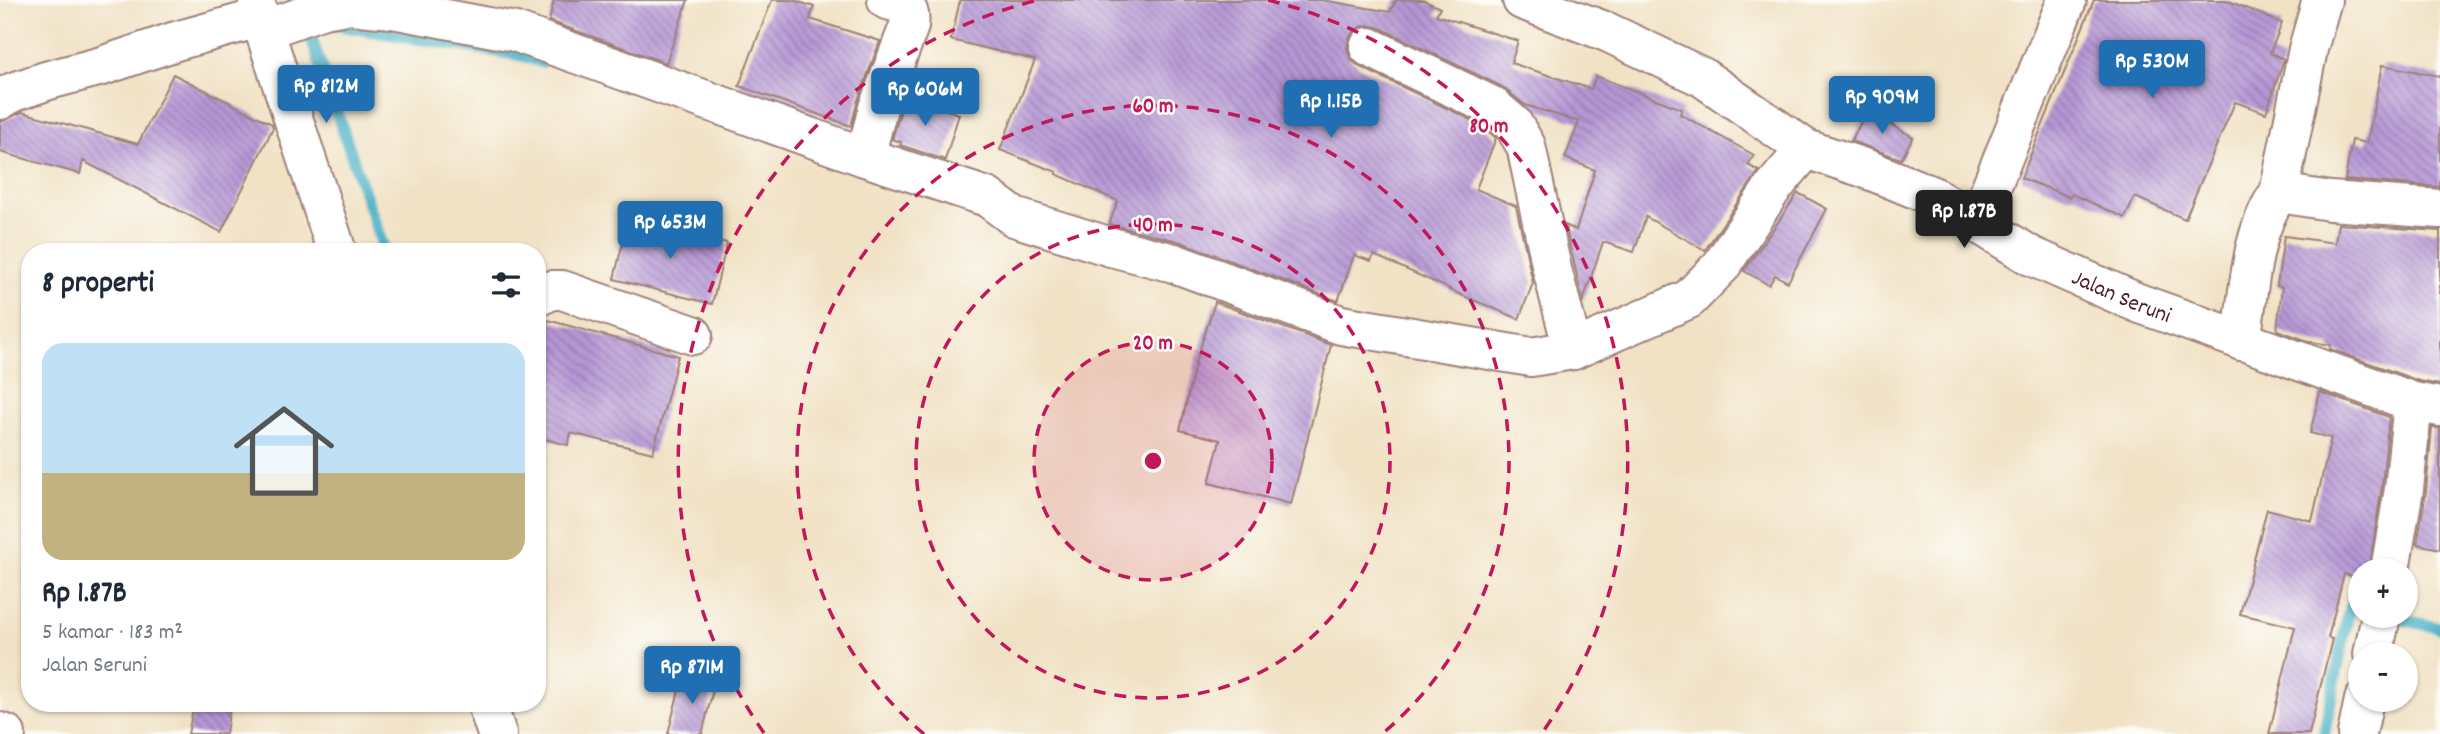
<!DOCTYPE html>
<html lang="id">
<meta charset="utf-8">
<style>
body{margin:0;font-family:Dekko,sans-serif;background:#f2f2f3;color:#1f2937;height:100vh;display:flex;flex-direction:column;font-size:26px;white-space:nowrap}
*{box-sizing:border-box;margin:0}
p{font-size:23px;color:#747a83}
.icon{flex:none;width:38px;height:38px;fill:none;stroke:currentColor;stroke-width:2;stroke-linecap:round;stroke-linejoin:round}
.map{position:relative;flex:1;overflow:hidden}
.drawer{position:absolute;left:21px;top:243px;width:525px;height:469px;display:flex;flex-direction:column;background:#fff;border-radius:28px;box-shadow:0 2px 5px #0004}
.drawer>*{flex:none}
.fabs{position:absolute;left:2348px;top:558px;display:grid;gap:14px}
.fabs a{display:grid;place-items:center;width:70px;height:70px;border-radius:50%;background:#fff;box-shadow:0 2px 5px #0004;font-size:35px}
.price{position:absolute;translate:-50% -60px;padding:0 16px;border-radius:7px;background:#1f6fb2;color:#fff;font-size:23px;line-height:46px;filter:drop-shadow(0 2px 4px #0008)}
.price::after{content:'';position:absolute;left:50%;top:42px;width:21px;height:16px;margin-left:-10px;background:inherit;clip-path:polygon(0 0,100% 0,50% 100%)}
.price.on{background:#222;color:#fff}
ul{padding:0;list-style:none}
li{display:grid;align-content:center;gap:14px;height:371px;padding:0 21px}
li+li{border-top:2px solid #e0e1e3}
li span{display:grid;place-items:center;height:217px;border-radius:21px;color:#555}
li>.icon{margin-inline-start:auto}
span .icon{width:126px;height:126px;fill:#fffc;stroke-width:1}
li b{font-size:30px}
h2{display:flex;justify-content:space-between;align-items:center;height:84px;padding:0 21px;font-size:30px}
.map>svg:first-child{display:block}
.lines{fill:none;stroke-linecap:round;stroke-linejoin:round}
.stream{stroke:#47b0c6;stroke-width:12}
.building{fill:url(#building-back-hatch)}
.minor-casing{stroke:#9e8078;stroke-width:42}
.minor{stroke:#fff;stroke-width:38}
.ring{fill:none;stroke:#c2185b;stroke-width:3.5;stroke-dasharray:12 9}
.labels{text-anchor:middle;stroke-width:5;stroke-linejoin:round;paint-order:stroke}
.street-label{font-size:23px;fill:#4a1f2b;stroke:#fdfcf7}
.centre{fill:#c2185b;stroke:#fdfcf7;stroke-width:3.5}
.ring-label{font-size:21px;text-anchor:middle;font-weight:bold;fill:#c2185b;stroke:#fdfcf7;stroke-width:5;stroke-linejoin:round;paint-order:stroke}
</style>
<div class="map">
<svg width="2440" height="734" viewBox="0 0 2440 734">
<defs>
<pattern id="building-back-hatch" width="6" height="6" patternUnits="userSpaceOnUse" patternTransform="scale(1.75)"><rect width="6" height="6" fill="#b596d5"/><path d="M-1 5l2 2M0 0l6 6M5-1l2 2" fill="none" stroke="#957aad"/></pattern>
</defs>
<rect width="100%" height="100%" fill="#fdfcf7"/>
<filter id="ink" filterUnits="userSpaceOnUse"><feTurbulence type="fractalNoise" baseFrequency=".0143" numOctaves="2"/><feDisplacementMap in="SourceGraphic" scale="14" xChannelSelector="R" yChannelSelector="G"/><feConvolveMatrix kernelMatrix="1 2 1 2 8 2 1 2 1" color-interpolation-filters="sRGB"/></filter>
<filter id="wash" filterUnits="userSpaceOnUse"><feTurbulence type="fractalNoise" baseFrequency=".00686" numOctaves="4" result="noise"/><feDisplacementMap in="SourceGraphic" scale="28" xChannelSelector="R" yChannelSelector="G"/><feGaussianBlur stdDeviation="1.57" result="paint"/><feColorMatrix in="noise" values="0 0 0 0 0 0 0 0 0 0 0 0 0 0 0 0 0 1.4 0 .05"/><feComposite in="paint" operator="in"/></filter>
<g filter="url(#wash)">
<rect width="100%" height="100%" fill="#f1e2c5"/>
<g class="lines">
<g class="stream">
<path d="M 305,20 L 385,252"/>
<path d="M 323,23 L 524,56 L 542,62"/>
<path d="M 2405,620 L 2440,628"/>
<path d="M 2324,734 L 2350,606"/>
</g>
</g>
<g id="blocks">
<g class="building">
<path d="M 554,0 L 688,0 L 666,63 L 549,21 Z"/>
<path d="M 772,0 L 793,0 L 814,7 L 810,19 L 880,41 L 858,100 L 851,126 L 739,86 Z"/>
<path d="M 960,0 L 1322,0 L 1390,12 L 1396,0 L 1423,0 L 1440,8 L 1436,15 L 1518,41 L 1511,63 L 1591,89 L 1596,76 L 1682,109 L 1680,114 L 1754,155 L 1748,165 L 1759,171 L 1705,250 L 1646,217 L 1634,252 L 1603,242 L 1583,301 L 1565,225 L 1576,230 L 1595,170 L 1565,158 L 1579,122 L 1525,105 L 1501,86 L 1378,27 L 1367,25 L 1356,29 L 1349,38 L 1347,49 L 1351,60 L 1360,67 L 1480,124 L 1496,138 L 1476,189 L 1516,206 L 1533,283 L 1519,319 L 1449,290 L 1450,289 L 1374,255 L 1371,261 L 1354,255 L 1338,301 L 1181,242 L 1109,224 L 1118,201 L 1056,174 L 1057,172 L 1000,150 L 1035,60 L 951,40 Z"/>
<path d="M 2094,0 L 2226,0 L 2282,23 L 2270,53 L 2284,59 L 2266,113 L 2235,102 L 2185,219 L 2135,197 L 2125,218 L 2072,194 L 2070,197 L 2021,178 Z"/>
<path d="M 2382,65 L 2440,76 L 2440,187 L 2345,180 L 2352,140 L 2367,143 Z"/>
<path d="M 173,74 L 272,124 L 273,128 L 221,232 L 83,161 L 80,174 L 0,152 L 0,122 L 22,112 L 138,144 Z"/>
<path d="M 905,97 L 959,114 L 945,160 L 900,145 L 901,142 L 892,139 Z"/>
<path d="M 1867,111 L 1913,137 L 1901,159 L 1851,141 Z"/>
<path d="M 1798,193 L 1827,209 L 1788,282 L 1775,275 L 1769,285 L 1744,271 Z"/>
<path d="M 629,217 L 727,243 L 712,304 L 614,279 Z"/>
<path d="M 2338,224 L 2440,231 L 2440,385 L 2419,381 L 2330,349 L 2331,345 L 2311,342 L 2277,330 L 2282,287 L 2277,286 L 2284,236 L 2335,243 Z"/>
<path d="M 1215,302 L 1331,345 L 1291,504 L 1209,483 L 1220,440 L 1180,430 L 1196,361 Z"/>
<path d="M 548,320 L 678,356 L 653,453 L 571,433 L 568,445 L 537,437 L 537,364 Z"/>
<path d="M 2320,392 L 2389,417 L 2382,486 L 2369,570 L 2361,570 L 2361,578 L 2344,574 L 2328,638 L 2332,639 L 2309,734 L 2269,734 L 2295,627 L 2240,614 L 2267,509 L 2312,521 L 2331,438 L 2310,433 Z"/>
<path d="M 2432,428 L 2440,428 L 2440,549 L 2417,544 L 2426,491 Z"/>
<path d="M 683,674 L 715,682 L 702,734 L 668,734 Z"/>
<path d="M 194,704 L 230,704 L 226,734 L 188,734 Z"/>
</g>
</g>
</g>
<g filter="url(#ink)">
<use href="#blocks" fill-opacity="0" stroke="#9e8078" stroke-width="2"/>
<g class="lines">
<g class="minor-casing">
<g id="minor">
<path id="s1" d="M 1522,0 L 1607,32 L 1702,77 L 1806,149 L 1867,169 L 1935,197 L 2031,256 L 2138,303 L 2413,402 L 2440,407"/>
<path d="M 257,8 L 337,252"/>
<path d="M 264,30 L 323,9 L 347,5 L 393,9 L 515,32 L 865,157 L 987,197 L 1014,217 L 1111,247 L 1174,263 L 1341,325 L 1531,357 L 1573,350 L 1689,299 L 1721,266 L 1772,189 L 1806,149"/>
<path d="M 1369,47 L 1492,106 L 1513,124 L 1526,146 L 1552,269 L 1573,350"/>
<path d="M 0,100 L 13,92 L 49,80 L 102,66 L 176,41 L 259,18"/>
<path d="M 865,157 L 878,108 L 909,26 C 912,7 903,4 887,0"/>
<path d="M 2279,193 L 2330,201 L 2440,209"/>
<path d="M 1977,222 L 2067,0"/>
<path d="M 537,297 L 552,290 L 562,290 L 693,335"/>
<path d="M 2241,341 C 2249,294 2250,232 2279,193 L 2308,49 L 2322,0"/>
<path d="M 2390,570 L 2404,489 L 2413,402"/>
<path d="M 2373,654 L 2381,616"/>
<path d="M 487,704 L 497,734"/>
<path d="M 0,732 L 6,734"/>
<path d="M 2357,734 L 2364,700"/>
</g>
</g>
<use href="#minor" class="minor"/>
</g>
</g>
<circle cx="1153" cy="461" r="119" fill="#c2185b" fill-opacity=".12"/>
<g class="ring">
<circle cx="1153" cy="461" r="119"/>
<circle cx="1153" cy="461" r="237"/>
<path d="M924 734A356 356 0 1 1 1382 734"/>
<path d="M764 733A475 475 0 0 1 1038 0M1268 0A475 475 0 0 1 1542 733"/>
</g>
<g class="labels">
<g class="street-label">
<text dy="8" stroke="none"><textPath href="#s1" startOffset="672">Jalan Seruni</textPath></text>
</g>
</g>
<circle cx="1153" cy="461" r="10" class="centre"/>
<g class="ring-label">
<text x="1153" y="112">60 m</text>
<text x="1489" y="132">80 m</text>
<text x="1153" y="231">40 m</text>
<text x="1153" y="349">20 m</text>
</g>
</svg>
<div class="fabs">
<a>+</a>
<a>−</a>
</div>
<b class="price" style="left:2152px;top:100px">Rp 530M</b>
<b class="price" style="left:326px;top:125px">Rp 812M</b>
<b class="price" style="left:925px;top:128px">Rp 606M</b>
<b class="price" style="left:1882px;top:136px">Rp 909M</b>
<b class="price" style="left:1331px;top:140px">Rp 1.15B</b>
<b class="price on" style="left:1964px;top:250px">Rp 1.87B</b>
<b class="price" style="left:670px;top:261px">Rp 653M</b>
<b class="price" style="left:692px;top:706px">Rp 871M</b>
<section class="drawer">
<h2>8 properti<svg class="icon" aria-label="filters" viewBox="0 0 24 24"><path d="M4 7h16M4 17h16"/><circle cx="9" cy="7" r="2"/><circle cx="15" cy="17" r="2"/></svg></h2>
<ul>
<li><span style="background:linear-gradient(#bfe0f5 60%,#c2b280 0)"><svg class="icon" aria-label="home" viewBox="0 0 24 24"><path d="M3 11l9-7 9 7M6 9v11h12V9"/></svg></span><div><b>Rp 1.87B</b><p>5 kamar · 183 m²</p><p>Jalan Seruni</p></div></li>
</ul>
</section>
</div>
